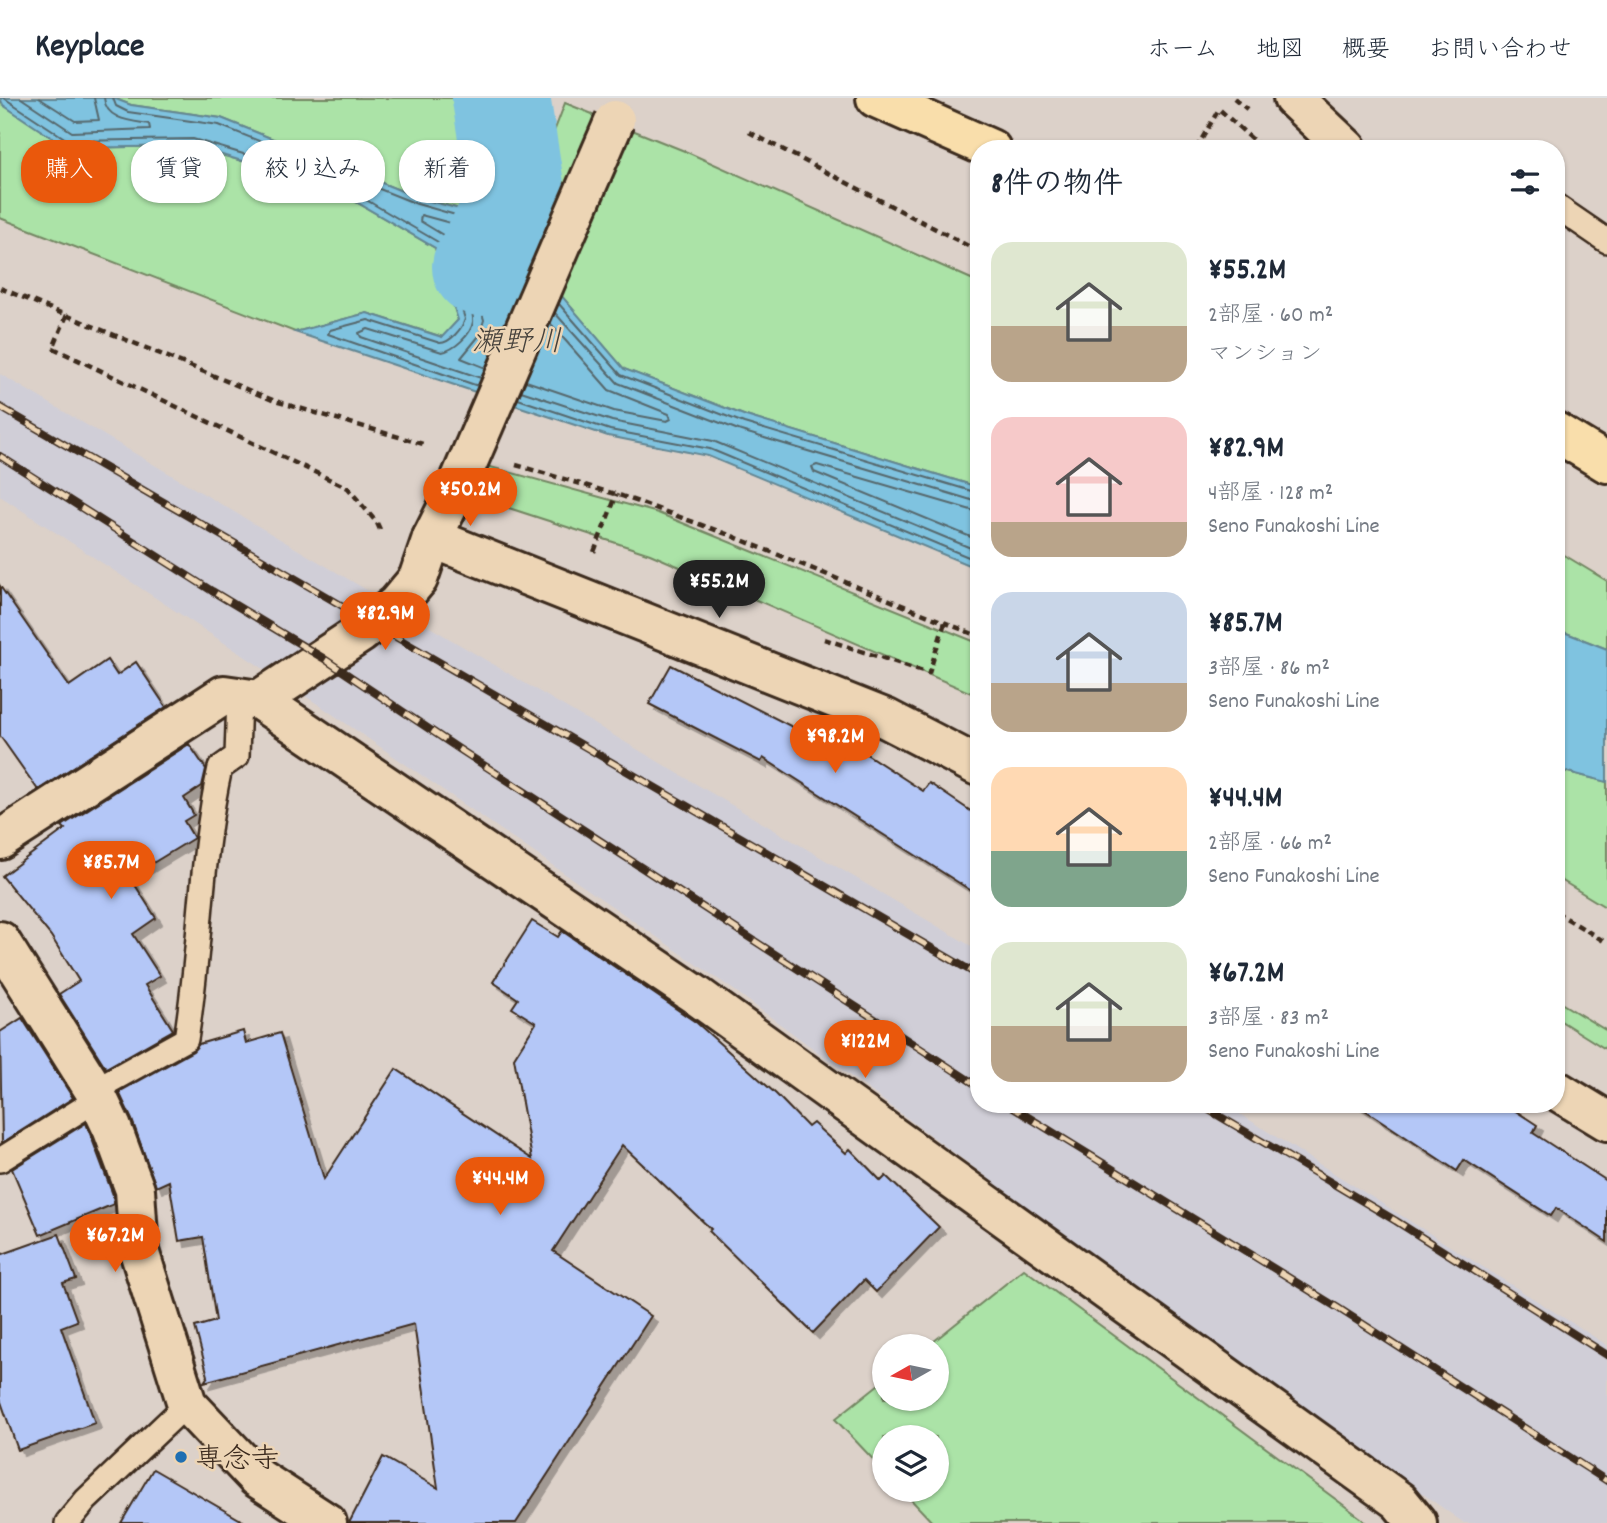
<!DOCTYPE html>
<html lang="ja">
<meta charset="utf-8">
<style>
body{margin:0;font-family:Dekko,"Klee One",sans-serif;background:#f6f6f7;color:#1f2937;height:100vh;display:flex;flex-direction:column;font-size:26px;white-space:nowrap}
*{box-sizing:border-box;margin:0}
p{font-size:23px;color:#747a83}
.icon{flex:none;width:38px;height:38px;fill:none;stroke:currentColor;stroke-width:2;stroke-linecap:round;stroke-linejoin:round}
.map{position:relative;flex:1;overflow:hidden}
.side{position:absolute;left:970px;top:42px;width:595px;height:973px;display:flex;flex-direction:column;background:#fff;border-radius:28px;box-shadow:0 2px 5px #0004}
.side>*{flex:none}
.guide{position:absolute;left:21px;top:42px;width:665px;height:63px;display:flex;gap:14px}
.needle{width:46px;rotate:261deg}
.controls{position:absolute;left:872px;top:1236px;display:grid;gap:14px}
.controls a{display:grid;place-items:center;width:77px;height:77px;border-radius:50%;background:#fff;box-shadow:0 2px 5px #0004;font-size:35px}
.price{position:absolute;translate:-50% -60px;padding:0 16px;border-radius:24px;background:#ea580c;color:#fff;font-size:23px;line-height:46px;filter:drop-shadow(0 2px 4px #0008)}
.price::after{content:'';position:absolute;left:50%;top:42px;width:21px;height:16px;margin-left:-10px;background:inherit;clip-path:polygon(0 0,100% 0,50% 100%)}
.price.active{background:#222;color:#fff}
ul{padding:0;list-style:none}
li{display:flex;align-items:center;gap:21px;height:175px;padding:0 21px}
li span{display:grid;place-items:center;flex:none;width:196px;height:140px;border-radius:21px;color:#555}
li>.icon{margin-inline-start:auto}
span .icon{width:84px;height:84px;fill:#fffc;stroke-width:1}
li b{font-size:30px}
h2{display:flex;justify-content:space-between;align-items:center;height:84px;padding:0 21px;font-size:30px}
.chip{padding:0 24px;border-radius:28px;background:#fff;box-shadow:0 2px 5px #0004;font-size:24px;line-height:63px}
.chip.active{background:#ea580c;color:#fff}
header{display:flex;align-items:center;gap:42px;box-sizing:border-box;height:98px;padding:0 35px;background:#fff;border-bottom:2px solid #e0e1e3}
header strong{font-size:33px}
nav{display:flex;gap:38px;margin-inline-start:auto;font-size:24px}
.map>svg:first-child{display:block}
.built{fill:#d0ced7}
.green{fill:#abe3a7;stroke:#738662;stroke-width:2}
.water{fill:#7fc3e0;stroke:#648692;stroke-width:2}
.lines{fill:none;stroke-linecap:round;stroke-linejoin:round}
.shore{stroke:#56676c;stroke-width:2}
.river{stroke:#7fc3e0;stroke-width:98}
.building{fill:#b4c7f7;stroke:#3b2a1e;stroke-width:2;filter:url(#shadow)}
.lane-casing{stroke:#3b2a1e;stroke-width:28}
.street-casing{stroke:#3b2a1e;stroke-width:44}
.secondary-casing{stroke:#3b2a1e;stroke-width:44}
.highway-casing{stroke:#3b2a1e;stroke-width:44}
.path{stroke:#3b2a1e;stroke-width:4.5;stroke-dasharray:7 5;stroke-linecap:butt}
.lane{stroke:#edd5b5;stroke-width:23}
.street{stroke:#edd5b5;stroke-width:38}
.secondary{stroke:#edd5b5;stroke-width:38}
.highway{stroke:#f9deab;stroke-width:38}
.rail-casing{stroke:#3b2a1e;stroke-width:8}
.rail{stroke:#edd5b5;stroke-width:5;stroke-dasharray:16;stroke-linecap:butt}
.secondary-bridge-casing{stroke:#3b2a1e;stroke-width:44;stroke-linecap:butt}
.secondary-bridge{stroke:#edd5b5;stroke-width:38}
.poi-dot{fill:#1f6fb2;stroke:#edd5b5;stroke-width:2.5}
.labels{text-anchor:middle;stroke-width:5;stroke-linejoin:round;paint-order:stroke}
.poi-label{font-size:28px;fill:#3b2a1e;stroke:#edd5b5;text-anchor:start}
.water-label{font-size:30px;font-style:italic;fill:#45413b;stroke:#edd5b5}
</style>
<header>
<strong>Keyplace</strong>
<nav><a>ホーム</a><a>地図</a><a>概要</a><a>お問い合わせ</a></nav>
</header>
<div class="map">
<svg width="1607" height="1425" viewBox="0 0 1607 1425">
<defs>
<filter id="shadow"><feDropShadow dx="6" dy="6" stdDeviation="0" flood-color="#0004"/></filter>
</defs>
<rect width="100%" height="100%" fill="#dcd1c9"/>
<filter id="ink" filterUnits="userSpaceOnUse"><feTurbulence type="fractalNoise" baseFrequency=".0143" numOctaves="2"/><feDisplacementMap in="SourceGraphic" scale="14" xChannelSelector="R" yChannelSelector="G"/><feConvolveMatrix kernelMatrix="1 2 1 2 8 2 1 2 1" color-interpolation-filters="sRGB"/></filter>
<g filter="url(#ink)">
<path class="built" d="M 0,276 L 978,852 L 978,1006 L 1224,1006 L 1607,1247 L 1607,1425 L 1464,1425 L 1231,1260 L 734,892 L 325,611 L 0,398 Z"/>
<g class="green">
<path d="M 113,0 L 494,0 L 501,6 L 522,52 L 496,121 L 419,100 L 221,20 L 131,7 Z"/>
<path d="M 0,4 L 67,50 L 192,48 L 332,90 L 435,150 L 458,222 L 443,239 L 367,215 L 295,234 L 0,120 Z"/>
<path d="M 565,5 L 687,54 L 978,184 L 978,389 L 746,318 L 624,271 L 513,142 Z"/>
<path d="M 487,368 L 658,415 L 978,545 L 978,598 L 650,456 L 475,399 Z"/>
<path d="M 1556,452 L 1607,483 L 1607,551 L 1556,531 Z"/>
<path d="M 1556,671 L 1607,684 L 1607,810 L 1556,779 Z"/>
<path d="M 1556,902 L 1607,933 L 1607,952 L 1556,920 Z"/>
<path d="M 1024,1171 L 1361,1420 L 1366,1425 L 933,1425 L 901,1391 L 936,1391 L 936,1339 L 884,1339 L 884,1373 L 835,1321 L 884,1282 L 884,1300 L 936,1300 L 936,1248 L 928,1248 Z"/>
</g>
<g class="water">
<path d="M 0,0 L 113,0 L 131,7 L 221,20 L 419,100 L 496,121 L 624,271 L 746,318 L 978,389 L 978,471 L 708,358 L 608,338 L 295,234 L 367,215 L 442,239 L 458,222 L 435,150 L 332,90 L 192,48 L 67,50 L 3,7 Z"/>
<path d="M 1556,531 L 1607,551 L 1607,684 L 1556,671 Z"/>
</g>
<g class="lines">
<g class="shore">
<path d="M 4,0 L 69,43 L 193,41 L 334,83 L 438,144 L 442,149 L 465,221 C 462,231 450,245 440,245 L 368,222 L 330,232 L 328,236 L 478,288"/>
<path d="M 21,0 L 72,34 L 150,31 L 149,26 C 131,23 106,22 104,0"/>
<path d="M 39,0 L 75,23 L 99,22 L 94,0"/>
<path d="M 113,0 L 116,8 L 128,14 L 219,27 L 417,106 L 491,127 L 528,170"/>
<path d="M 559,206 L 621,277 L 744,325 L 978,395"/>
<path d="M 555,215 L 618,285 L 741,333 L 978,404"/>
<path d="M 486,270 L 461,260 L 479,238 L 484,222 L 461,141 C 486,138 505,173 520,190"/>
<path d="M 481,280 L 361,239 L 359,235 L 368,231 L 442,254 C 454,252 471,237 473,224 C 475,212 454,158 449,143 L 443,137 L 420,123 L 421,117 L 487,135 L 525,179"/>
<path d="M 526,283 L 614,313 L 667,323 L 671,321 L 669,316 L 609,292 L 550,225"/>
<path d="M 521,293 L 612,323 L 713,343 L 978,453"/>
<path d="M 518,301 L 610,332 L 710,351 L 978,463"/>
<path d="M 978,414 L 817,367 L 812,369 L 814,374 L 978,442"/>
</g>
<path class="river" d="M 481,169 L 517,101 L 501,0"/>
</g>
<g class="building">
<path d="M 0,488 L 69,588 L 107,562 L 117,577 L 136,564 L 166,609 L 38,692 L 0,638 Z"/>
<path d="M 671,567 L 810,638 L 819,625 L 923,693 L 929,685 L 978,718 L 978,797 L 763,660 L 761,664 L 649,606 Z"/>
<path d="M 189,646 L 206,671 L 202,688 L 184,700 L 194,717 L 184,723 L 194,740 L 130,779 L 156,820 L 133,836 L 160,878 L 145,887 L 173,932 L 106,970 L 59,896 L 79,883 L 51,838 L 2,778 L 65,731 L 62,728 Z"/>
<path d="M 532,823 L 558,839 L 562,833 L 697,925 L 776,996 L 808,1029 L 813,1025 L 846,1055 L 850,1051 L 881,1083 L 886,1078 L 939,1129 L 876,1194 L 864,1182 L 813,1235 L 709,1133 L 711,1131 L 622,1047 L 553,1153 L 651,1218 L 516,1425 L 349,1425 L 383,1359 L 438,1390 L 414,1226 L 204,1284 L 208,1278 L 195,1229 L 216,1223 L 203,1139 L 179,1143 L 169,1083 L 156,1089 L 132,1022 L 119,994 L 193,953 L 199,946 L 243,933 L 246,945 L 280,935 L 324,1081 L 396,971 L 532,1061 L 514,960 L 536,925 L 512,910 L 518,901 L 493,884 Z"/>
<path d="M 22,920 L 73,1000 L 2,1045 L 0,934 Z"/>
<path d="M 1356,1006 L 1505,1006 L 1537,1027 L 1533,1035 L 1607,1083 L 1607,1144 L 1556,1110 L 1551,1118 L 1464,1062 L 1457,1073 Z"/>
<path d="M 86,1025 L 113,1097 L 114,1106 L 40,1137 L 12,1071 Z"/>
<path d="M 59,1136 L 76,1181 L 63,1185 L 77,1223 L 61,1229 L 95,1325 L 18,1352 L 0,1301 L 0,1157 Z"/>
<path d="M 153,1371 L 246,1425 L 121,1425 Z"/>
</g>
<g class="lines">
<g class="lane-casing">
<g id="lane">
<path d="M 1556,108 L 1607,143"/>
<path d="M 94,992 L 186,941 C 201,851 200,759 220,670 L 237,658 L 239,599"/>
<path d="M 0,1062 L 98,1001"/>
<path d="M 67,1425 L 86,1402 L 187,1306"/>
</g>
</g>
<g class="street-casing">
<g id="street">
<path d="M 1293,0 L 1347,51"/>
<path d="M 432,440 L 887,621 L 978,668"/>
<path d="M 0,742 L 224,597 L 259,602 L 696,897 L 1399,1403 L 1417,1425"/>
<path d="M 1556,992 L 1607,1023"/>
</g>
</g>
<g class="secondary-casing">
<g id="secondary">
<path d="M 259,602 L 361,535 L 397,506 L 418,481 L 432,440 L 455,394"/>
<path d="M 0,843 L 94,992 L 112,1030 L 135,1092 L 139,1153 L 187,1306 L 256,1379 L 327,1425"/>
</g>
</g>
<g class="highway-casing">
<g id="highway">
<path d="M 876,0 L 991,51"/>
<path d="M 1556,334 L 1607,365"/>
</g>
</g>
<g class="path">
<path d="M 1234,0 L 1247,11"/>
<path d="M 749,34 L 978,153"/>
<path d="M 1196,51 L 1219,11 L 1263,51"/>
<path d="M 0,190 L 275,303 L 423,346"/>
<path d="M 67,217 L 53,250 L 348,390 L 377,425 L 382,436"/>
<path d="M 516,367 L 622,398 L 732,438 L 978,538"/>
<path d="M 594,454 L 617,396"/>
<path d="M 824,541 L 929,575 L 945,524"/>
<path d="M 1556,814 L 1607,845"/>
</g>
<use href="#lane" class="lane"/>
<use href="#street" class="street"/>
<use href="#secondary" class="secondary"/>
<use href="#highway" class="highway"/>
<g class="rail-casing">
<g id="rail">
<path d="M 0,309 L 978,877"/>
<path d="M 0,358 L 212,493 L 323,560 L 459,651 L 978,988"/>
<path d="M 1007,1006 L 1338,1210 L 1607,1383"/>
<path d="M 1199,1006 L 1396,1123 L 1607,1257"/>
</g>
</g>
<use href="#rail" class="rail"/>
<g class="secondary-bridge-casing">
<path id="secondary-bridge" d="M 455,394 L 615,22"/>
</g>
<use href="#secondary-bridge" class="secondary-bridge"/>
</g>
</g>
<circle class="poi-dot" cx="181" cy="1359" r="7"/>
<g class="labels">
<g class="poi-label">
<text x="195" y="1369">専念寺</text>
</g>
<g class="water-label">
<text x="517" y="252">瀬野川</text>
</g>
</g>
</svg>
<div class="controls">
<a><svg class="needle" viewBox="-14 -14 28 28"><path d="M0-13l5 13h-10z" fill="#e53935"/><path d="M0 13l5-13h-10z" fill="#747a83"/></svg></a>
<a><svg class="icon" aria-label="layers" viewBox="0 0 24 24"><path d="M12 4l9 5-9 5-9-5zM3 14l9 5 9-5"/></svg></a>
</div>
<b class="price" style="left:470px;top:430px">¥50.2M</b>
<b class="price active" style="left:719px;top:522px">¥55.2M</b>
<b class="price" style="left:385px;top:554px">¥82.9M</b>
<b class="price" style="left:835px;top:677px">¥98.2M</b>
<b class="price" style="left:111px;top:803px">¥85.7M</b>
<b class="price" style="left:865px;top:982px">¥122M</b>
<b class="price" style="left:500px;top:1119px">¥44.4M</b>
<b class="price" style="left:115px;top:1176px">¥67.2M</b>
<div class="guide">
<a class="chip active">購入</a>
<a class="chip">賃貸</a>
<a class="chip">絞り込み</a>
<a class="chip">新着</a>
</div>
<section class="side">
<h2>8件の物件<svg class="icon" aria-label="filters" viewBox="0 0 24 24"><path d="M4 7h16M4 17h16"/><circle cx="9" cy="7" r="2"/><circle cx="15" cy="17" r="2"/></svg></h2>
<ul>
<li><span style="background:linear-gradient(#dfe7d0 60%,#b9a48a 0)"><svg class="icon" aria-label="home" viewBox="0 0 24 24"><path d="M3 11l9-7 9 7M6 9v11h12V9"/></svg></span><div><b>¥55.2M</b><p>2部屋 · 60 m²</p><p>マンション</p></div></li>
<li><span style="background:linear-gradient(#f6c9c9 75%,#b9a48a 0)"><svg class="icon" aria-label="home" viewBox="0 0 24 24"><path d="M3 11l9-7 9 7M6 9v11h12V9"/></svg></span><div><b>¥82.9M</b><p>4部屋 · 128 m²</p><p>Seno Funakoshi Line</p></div></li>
<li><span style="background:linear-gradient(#c9d6e8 65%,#b9a48a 0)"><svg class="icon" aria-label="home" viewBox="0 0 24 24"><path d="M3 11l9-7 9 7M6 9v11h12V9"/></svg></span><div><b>¥85.7M</b><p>3部屋 · 86 m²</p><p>Seno Funakoshi Line</p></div></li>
<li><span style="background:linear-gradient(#ffd9b3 60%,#7fa58c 0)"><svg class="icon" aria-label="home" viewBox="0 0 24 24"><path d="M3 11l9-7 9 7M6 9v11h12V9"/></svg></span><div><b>¥44.4M</b><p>2部屋 · 66 m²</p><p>Seno Funakoshi Line</p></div></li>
<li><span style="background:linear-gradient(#dfe7d0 60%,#b9a48a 0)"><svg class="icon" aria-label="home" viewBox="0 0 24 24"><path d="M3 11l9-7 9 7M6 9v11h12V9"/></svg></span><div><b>¥67.2M</b><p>3部屋 · 83 m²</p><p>Seno Funakoshi Line</p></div></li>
</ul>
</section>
</div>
